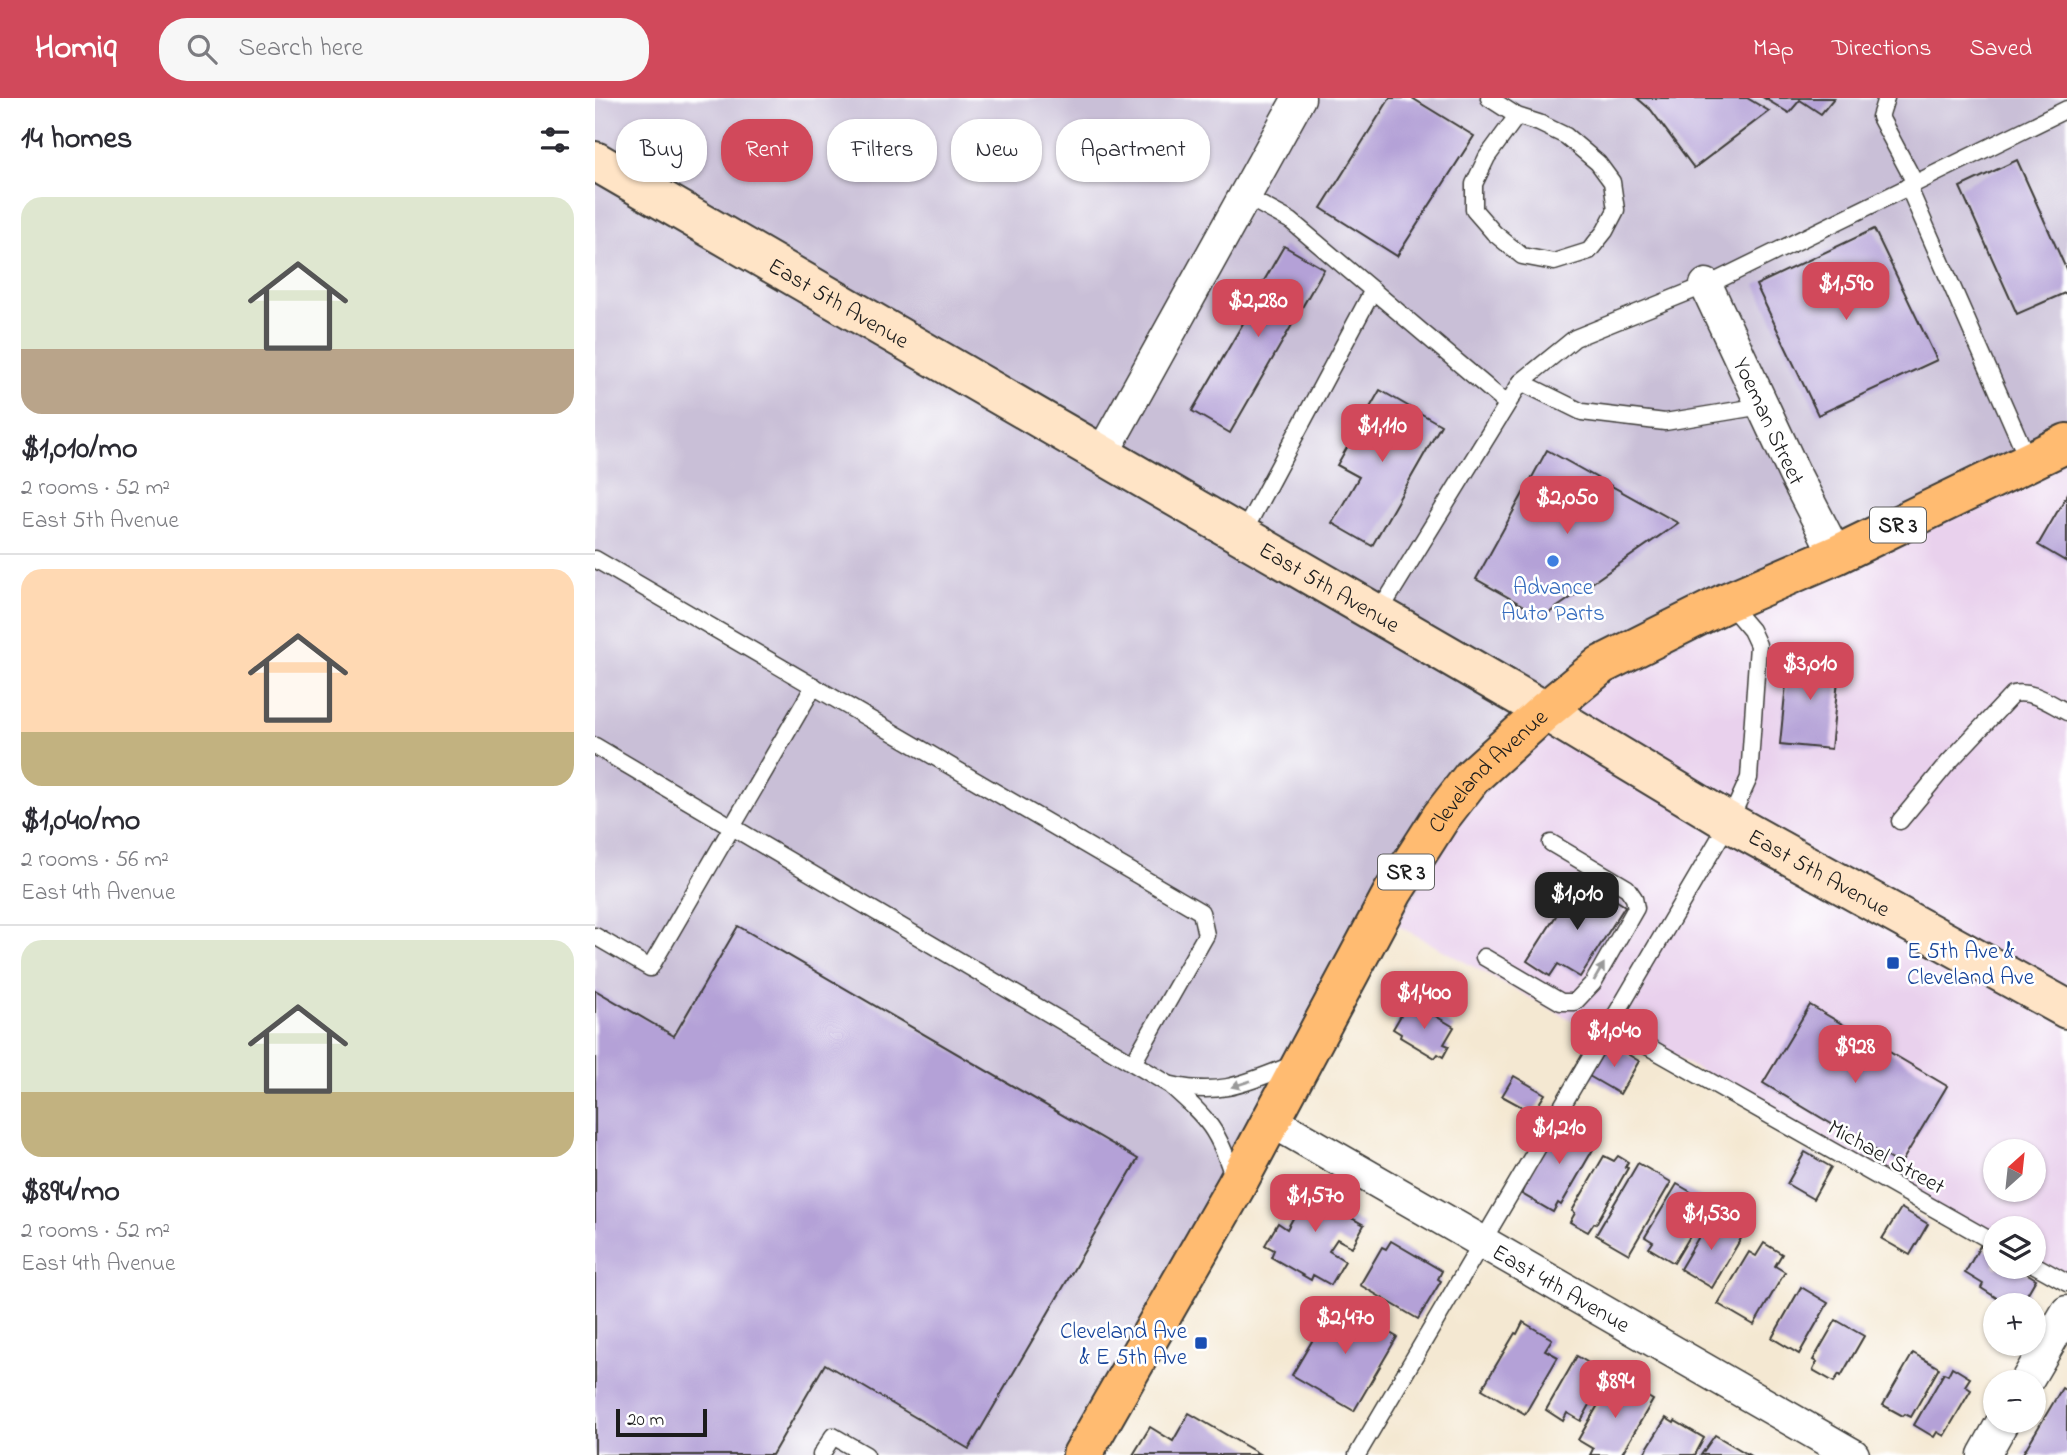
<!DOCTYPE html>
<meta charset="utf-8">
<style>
body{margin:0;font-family:"Indie Flower",sans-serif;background:#f7f7f7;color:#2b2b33;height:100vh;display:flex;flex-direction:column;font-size:26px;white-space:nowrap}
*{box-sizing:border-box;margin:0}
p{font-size:23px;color:#7c7c81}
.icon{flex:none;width:38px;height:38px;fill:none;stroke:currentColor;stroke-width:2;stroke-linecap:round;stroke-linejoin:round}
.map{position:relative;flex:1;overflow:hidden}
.side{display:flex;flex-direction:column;background:#fff;width:595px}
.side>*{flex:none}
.guide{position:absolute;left:21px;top:21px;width:665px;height:63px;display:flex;gap:14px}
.needle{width:46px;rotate:27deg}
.buttons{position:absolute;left:1388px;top:1041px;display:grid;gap:14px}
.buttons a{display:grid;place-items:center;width:63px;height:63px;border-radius:50%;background:#fff;box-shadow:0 2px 5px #0004;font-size:35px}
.scale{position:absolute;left:21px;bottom:18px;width:91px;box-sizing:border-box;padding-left:7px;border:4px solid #1c1c1c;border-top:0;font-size:19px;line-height:24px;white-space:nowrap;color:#1c1c1c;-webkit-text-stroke:5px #fff;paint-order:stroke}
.price{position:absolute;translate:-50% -60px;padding:0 16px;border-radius:14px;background:#d1495b;color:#fff;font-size:23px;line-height:46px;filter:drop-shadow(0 2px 4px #0008)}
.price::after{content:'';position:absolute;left:50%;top:42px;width:21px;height:16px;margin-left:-10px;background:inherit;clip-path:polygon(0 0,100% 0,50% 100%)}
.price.current{background:#222;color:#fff}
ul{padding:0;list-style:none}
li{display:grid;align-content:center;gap:14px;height:371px;padding:0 21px}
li+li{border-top:2px solid #e1e1e2}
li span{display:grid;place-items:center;height:217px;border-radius:21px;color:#555}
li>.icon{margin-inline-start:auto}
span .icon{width:126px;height:126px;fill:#fffc;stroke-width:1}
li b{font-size:30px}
h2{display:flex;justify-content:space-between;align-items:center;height:84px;padding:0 21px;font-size:30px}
.tag{padding:0 24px;border-radius:28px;background:#fff;box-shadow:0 2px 5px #0004;font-size:24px;line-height:63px}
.tag.current{background:#d1495b;color:#fff}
header{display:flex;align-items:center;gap:42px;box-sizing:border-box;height:98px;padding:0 35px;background:#d1495b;color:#fff}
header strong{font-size:33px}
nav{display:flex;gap:38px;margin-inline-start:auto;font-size:24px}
.search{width:490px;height:63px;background:#f7f7f7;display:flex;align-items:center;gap:18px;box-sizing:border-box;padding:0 24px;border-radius:28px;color:#7c7c81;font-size:26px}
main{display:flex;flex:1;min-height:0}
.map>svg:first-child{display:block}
.built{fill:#e9d1ed;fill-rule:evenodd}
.industrial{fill:#c9bfd7}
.building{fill:#b4a1d7}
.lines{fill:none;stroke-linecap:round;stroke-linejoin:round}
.service-casing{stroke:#3c3b37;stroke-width:19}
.minor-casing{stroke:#3c3b37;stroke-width:35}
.secondary-casing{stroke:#3c3b37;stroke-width:42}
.primary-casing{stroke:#3c3b37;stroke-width:42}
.service{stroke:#fff;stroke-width:16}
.minor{stroke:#fff;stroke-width:32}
.secondary{stroke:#ffe4c6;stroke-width:38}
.primary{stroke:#ffbb71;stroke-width:38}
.oneway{fill:#999}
.shop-dot{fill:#3f7fe0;stroke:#fff;stroke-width:2.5}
.transit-dot{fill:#1a4fb4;stroke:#fff;stroke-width:2.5}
.labels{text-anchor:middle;stroke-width:5;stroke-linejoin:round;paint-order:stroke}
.shield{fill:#fff;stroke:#606060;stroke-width:2}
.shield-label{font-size:21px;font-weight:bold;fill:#1c1c1c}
.street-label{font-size:23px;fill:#1c1c1c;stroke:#fff}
.shop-label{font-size:23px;fill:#366cbe;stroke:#fff}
.transit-label{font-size:23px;fill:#164399;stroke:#fff;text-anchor:start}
</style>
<header>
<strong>Homiq</strong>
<div class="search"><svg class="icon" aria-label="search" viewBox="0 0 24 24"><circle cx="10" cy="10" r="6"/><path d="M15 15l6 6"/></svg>Search here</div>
<nav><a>Map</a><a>Directions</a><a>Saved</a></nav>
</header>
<main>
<section class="side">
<h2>14 homes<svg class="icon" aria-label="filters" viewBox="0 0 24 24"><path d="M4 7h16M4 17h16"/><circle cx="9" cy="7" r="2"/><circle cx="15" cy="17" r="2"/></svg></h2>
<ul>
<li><span style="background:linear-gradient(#dfe7d0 70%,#b9a48a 0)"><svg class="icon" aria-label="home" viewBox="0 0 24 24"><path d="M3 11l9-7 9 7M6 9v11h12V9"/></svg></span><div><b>$1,010/mo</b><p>2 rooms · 52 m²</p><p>East 5th Avenue</p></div></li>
<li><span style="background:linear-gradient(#ffd9b3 75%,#c2b280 0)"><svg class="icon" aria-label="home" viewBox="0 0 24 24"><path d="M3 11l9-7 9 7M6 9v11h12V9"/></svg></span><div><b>$1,040/mo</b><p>2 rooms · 56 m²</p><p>East 4th Avenue</p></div></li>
<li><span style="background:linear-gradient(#dfe7d0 70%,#c2b280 0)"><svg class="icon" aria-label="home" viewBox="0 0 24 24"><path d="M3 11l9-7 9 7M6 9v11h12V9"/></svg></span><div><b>$894/mo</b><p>2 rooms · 52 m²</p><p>East 4th Avenue</p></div></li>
</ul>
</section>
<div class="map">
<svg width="1472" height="1357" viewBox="0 0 1472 1357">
<rect width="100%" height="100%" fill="#fff"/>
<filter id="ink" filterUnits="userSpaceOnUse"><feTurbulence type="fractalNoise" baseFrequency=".0143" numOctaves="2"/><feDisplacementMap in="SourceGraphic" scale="14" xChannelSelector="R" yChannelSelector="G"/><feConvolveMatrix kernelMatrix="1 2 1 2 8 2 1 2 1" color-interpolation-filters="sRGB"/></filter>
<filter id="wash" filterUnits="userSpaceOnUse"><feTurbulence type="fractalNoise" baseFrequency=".00686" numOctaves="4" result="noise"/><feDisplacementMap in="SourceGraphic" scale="28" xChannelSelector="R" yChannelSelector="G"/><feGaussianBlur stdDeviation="1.57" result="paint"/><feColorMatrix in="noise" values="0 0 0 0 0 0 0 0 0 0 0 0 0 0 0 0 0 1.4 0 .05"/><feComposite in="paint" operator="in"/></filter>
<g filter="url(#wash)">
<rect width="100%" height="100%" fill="#f4e8d2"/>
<path class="built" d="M 1472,340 L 1472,1186 L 1439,1166 L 1438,1130 L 1400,1130 L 1400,1144 L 1021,924 L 1011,941 L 802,827 L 916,633 ZM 1400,1054 L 1438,1054 L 1438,1092 L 1400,1092 Z"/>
<path class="industrial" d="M 0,0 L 1472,0 L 1472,340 L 916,633 L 490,1357 L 0,1357 Z"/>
<g id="blocks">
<g class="building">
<path d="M 795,0 L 817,0 L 879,38 L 802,158 L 726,110 Z"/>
<path d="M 1042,0 L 1152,0 L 1174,13 L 1099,70 L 1056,12 Z"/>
<path d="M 1169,0 L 1239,0 L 1226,16 L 1205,2 L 1194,15 Z"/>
<path d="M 1422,62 L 1472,173 L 1472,194 L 1422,216 L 1365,89 Z"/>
<path d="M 1279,131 L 1342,262 L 1223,317 L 1161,187 Z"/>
<path d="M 689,148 L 729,171 L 635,335 L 597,313 L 654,215 L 651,214 Z"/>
<path d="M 785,292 L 846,327 L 777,448 L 737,425 L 764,379 L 742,367 Z"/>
<path d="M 952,352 L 1083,425 L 948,519 L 881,481 Z"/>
<path d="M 1472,397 L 1472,464 L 1443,447 Z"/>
<path d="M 1194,556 L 1245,562 L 1236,651 L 1185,646 Z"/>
<path d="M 992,784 L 1030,808 L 985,879 L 963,866 L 955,878 L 932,863 L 977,793 L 983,797 Z"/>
<path d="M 143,828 L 543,1061 L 374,1351 L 230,1266 L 177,1357 L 0,1357 L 0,892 L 79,938 Z"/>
<path d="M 812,907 L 818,911 L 822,907 L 859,929 L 849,946 L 854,948 L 848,959 L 843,956 L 840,960 L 805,939 L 806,936 L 798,931 Z"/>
<path d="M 1215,907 L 1352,988 L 1305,1067 L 1168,985 Z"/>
<path d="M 1014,945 L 1044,963 L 1025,996 L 994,978 Z"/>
<path d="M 919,978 L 950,996 L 938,1015 L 907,998 Z"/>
<path d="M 975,1023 L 997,1035 L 992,1043 L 1000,1048 L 966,1107 L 963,1105 L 958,1114 L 927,1096 L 931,1088 L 928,1087 L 962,1029 L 969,1033 Z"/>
<path d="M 1210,1054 L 1236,1069 L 1218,1101 L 1192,1086 Z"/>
<path d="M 1009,1058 L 1019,1063 L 1023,1058 L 1033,1064 L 1030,1069 L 1033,1070 L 1001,1126 L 999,1125 L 993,1134 L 975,1124 L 980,1115 L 977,1113 Z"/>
<path d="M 1043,1065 L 1076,1084 L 1034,1156 L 1001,1137 Z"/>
<path d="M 717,1086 L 758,1109 L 753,1118 L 769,1127 L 757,1149 L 742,1141 L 734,1153 L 750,1163 L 736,1187 L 718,1177 L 716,1182 L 676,1159 L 679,1152 L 670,1147 L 683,1125 L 692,1131 L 700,1117 L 691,1112 L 704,1089 L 713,1094 Z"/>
<path d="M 1082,1086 L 1115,1105 L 1079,1165 L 1054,1150 L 1058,1144 L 1050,1139 Z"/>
<path d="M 1306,1110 L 1333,1126 L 1315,1157 L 1287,1141 Z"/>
<path d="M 1116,1118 L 1148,1137 L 1117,1190 L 1085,1171 Z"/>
<path d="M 796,1143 L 847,1173 L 843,1181 L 846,1183 L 823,1221 L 765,1187 L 787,1149 L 791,1151 Z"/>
<path d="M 1169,1145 L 1187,1156 L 1180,1168 L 1190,1174 L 1159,1227 L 1123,1206 L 1154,1154 L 1161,1158 Z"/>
<path d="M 1385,1148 L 1400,1157 L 1400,1169 L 1421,1169 L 1441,1181 L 1430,1200 L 1426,1198 L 1421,1206 L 1407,1198 L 1405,1202 L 1386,1190 L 1388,1186 L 1370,1175 Z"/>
<path d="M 1206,1189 L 1233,1205 L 1204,1256 L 1177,1240 Z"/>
<path d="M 740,1204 L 802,1239 L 759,1313 L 697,1277 Z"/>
<path d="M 1241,1222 L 1269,1238 L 1246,1278 L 1244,1276 L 1239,1284 L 1218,1272 L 1222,1264 L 1218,1262 Z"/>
<path d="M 928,1224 L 957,1241 L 950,1252 L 963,1259 L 930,1316 L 887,1291 L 920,1235 L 922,1236 Z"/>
<path d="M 1318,1255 L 1344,1270 L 1316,1319 L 1310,1316 L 1308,1318 L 1288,1307 Z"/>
<path d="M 982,1258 L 1012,1276 L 986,1323 L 972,1315 L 968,1323 L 951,1312 Z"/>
<path d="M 1357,1269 L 1375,1280 L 1370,1288 L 1376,1292 L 1349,1338 L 1342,1334 L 1339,1339 L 1319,1327 L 1349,1275 L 1353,1277 Z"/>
<path d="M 1019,1279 L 1058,1302 L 1026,1357 L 995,1357 L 998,1351 L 983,1342 Z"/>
<path d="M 1467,1290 L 1472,1293 L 1472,1357 L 1427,1357 Z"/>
<path d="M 594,1315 L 666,1357 L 538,1357 L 555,1329 L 578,1343 Z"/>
<path d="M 1071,1320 L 1079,1325 L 1080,1323 L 1109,1340 L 1100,1357 L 1048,1357 Z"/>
<path d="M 1120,1337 L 1154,1357 L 1106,1357 Z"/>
</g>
</g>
</g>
<g filter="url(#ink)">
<use href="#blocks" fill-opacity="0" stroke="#3c3b37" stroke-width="2"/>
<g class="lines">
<g class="service-casing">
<g id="service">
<path d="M 894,0 L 922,18 L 944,25 L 971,38 L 1003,65 L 1017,84 L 1021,112 L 1010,133 L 994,153 L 959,164 L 927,158 L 899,135 L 879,112 L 879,86 L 892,59 L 922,18"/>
<path d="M 1291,0 L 1285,19 L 1320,85"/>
<path d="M 1313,88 L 1434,364"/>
<path d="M 650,98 L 696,123 L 912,306"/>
<path d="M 926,284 L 987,314 L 1070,324 L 1167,308"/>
<path d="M 647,437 L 778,192"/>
<path d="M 0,461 L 606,814 L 611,837 L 538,965"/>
<path d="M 783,516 L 926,284 L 980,240 L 1121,183 L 1472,11"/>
<path d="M 0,648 L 575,987 C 613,1021 624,1032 639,1082"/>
<path d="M 1305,723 L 1353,665 L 1418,596 C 1438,592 1454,605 1472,614"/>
<path d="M 0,838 L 55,870 L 219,588"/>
<path d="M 889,859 L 966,904 L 980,904 L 998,885 L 1041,810 L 1039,800 L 1032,790 L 956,745"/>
<path d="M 1015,927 L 1400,1145"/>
<path d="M 577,987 C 628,999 654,983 700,966"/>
<path d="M 1438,1166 L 1472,1185"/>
<path d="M 226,1357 L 238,1338 L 271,1357"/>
<path d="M 762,1357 L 1134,724 L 1154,680 L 1163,547 L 1156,532 L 1132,504"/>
</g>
</g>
<g class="minor-casing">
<g id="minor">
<path id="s1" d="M 1111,187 L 1200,377 L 1241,457"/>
<path d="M 507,356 L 704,0"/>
<path id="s2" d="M 677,1023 L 1258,1357"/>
<path d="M 1431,1284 L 1472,1214"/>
<path d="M 1389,1357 L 1408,1323"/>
</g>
</g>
<g class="secondary-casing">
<g id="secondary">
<path id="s3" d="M 0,63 L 950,613 L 1134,724 L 1472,911"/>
</g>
</g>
<g class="primary-casing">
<g id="primary">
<path id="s4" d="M 487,1357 L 641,1088 L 798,794 L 846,719 L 877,679 L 950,613 L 1006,567 L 1132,504 L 1241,457 L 1472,345"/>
</g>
</g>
<use href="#service" class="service"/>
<use href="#minor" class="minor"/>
<use href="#secondary" class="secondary"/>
<use href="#primary" class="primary"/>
</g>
<defs><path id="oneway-solid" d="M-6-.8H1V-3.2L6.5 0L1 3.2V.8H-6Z" transform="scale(1.75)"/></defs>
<g class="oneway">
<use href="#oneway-solid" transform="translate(1004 874) rotate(-60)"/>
<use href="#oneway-solid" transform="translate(646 986) rotate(162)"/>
</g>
</g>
<circle class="shop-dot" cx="958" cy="463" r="7"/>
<g class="transit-dot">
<rect x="1291" y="858" width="14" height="14" rx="3.5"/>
<rect x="599" y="1238" width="14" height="14" rx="3.5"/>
</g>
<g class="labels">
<g class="shield">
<rect x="1275" y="409.5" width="56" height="35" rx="5"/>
<rect x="783" y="756.5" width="56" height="35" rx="5"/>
</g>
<g class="shield-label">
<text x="1303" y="434">SR 3</text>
<text x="811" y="781">SR 3</text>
</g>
<g class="street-label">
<text dy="8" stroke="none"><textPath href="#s3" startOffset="282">East 5th Avenue</textPath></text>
<text dy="8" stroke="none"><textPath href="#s1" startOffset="150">Yoeman Street</textPath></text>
<text dy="8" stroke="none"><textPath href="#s3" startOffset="849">East 5th Avenue</textPath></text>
<text dy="8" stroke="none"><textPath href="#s4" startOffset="798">Cleveland Avenue</textPath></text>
<text dy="8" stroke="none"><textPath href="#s3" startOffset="1416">East 5th Avenue</textPath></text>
<text transform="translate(1292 1058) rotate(29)" y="8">Michael Street</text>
<text dy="8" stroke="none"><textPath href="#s2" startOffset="334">East 4th Avenue</textPath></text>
</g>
<g class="shop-label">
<text x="958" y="496">Advance<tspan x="958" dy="26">Auto Parts</tspan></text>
</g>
<g class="transit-label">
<text x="1312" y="860">E 5th Ave &amp;<tspan x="1312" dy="26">Cleveland Ave</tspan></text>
<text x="592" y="1240" text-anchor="end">Cleveland Ave<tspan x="592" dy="26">&amp; E 5th Ave</tspan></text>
</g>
</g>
</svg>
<div class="buttons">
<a><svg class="needle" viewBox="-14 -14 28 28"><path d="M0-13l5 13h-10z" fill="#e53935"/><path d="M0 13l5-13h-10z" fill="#7c7c81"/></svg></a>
<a><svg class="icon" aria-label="layers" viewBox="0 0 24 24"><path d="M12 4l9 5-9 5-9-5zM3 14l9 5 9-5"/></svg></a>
<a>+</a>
<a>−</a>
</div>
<div class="scale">20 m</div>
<b class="price" style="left:1251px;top:224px">$1,590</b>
<b class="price" style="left:663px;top:241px">$2,280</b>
<b class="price" style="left:787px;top:366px">$1,110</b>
<b class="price" style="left:972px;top:438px">$2,050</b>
<b class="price" style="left:1215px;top:604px">$3,010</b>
<b class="price current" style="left:982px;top:834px">$1,010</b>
<b class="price" style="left:829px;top:933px">$1,400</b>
<b class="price" style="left:1019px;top:971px">$1,040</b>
<b class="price" style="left:1260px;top:987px">$928</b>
<b class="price" style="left:964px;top:1068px">$1,210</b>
<b class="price" style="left:720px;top:1136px">$1,570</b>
<b class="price" style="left:1116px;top:1154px">$1,530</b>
<b class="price" style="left:750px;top:1258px">$2,470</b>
<b class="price" style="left:1020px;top:1322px">$894</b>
<div class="guide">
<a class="tag">Buy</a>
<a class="tag current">Rent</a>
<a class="tag">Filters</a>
<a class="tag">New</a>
<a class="tag">Apartment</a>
</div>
</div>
</main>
